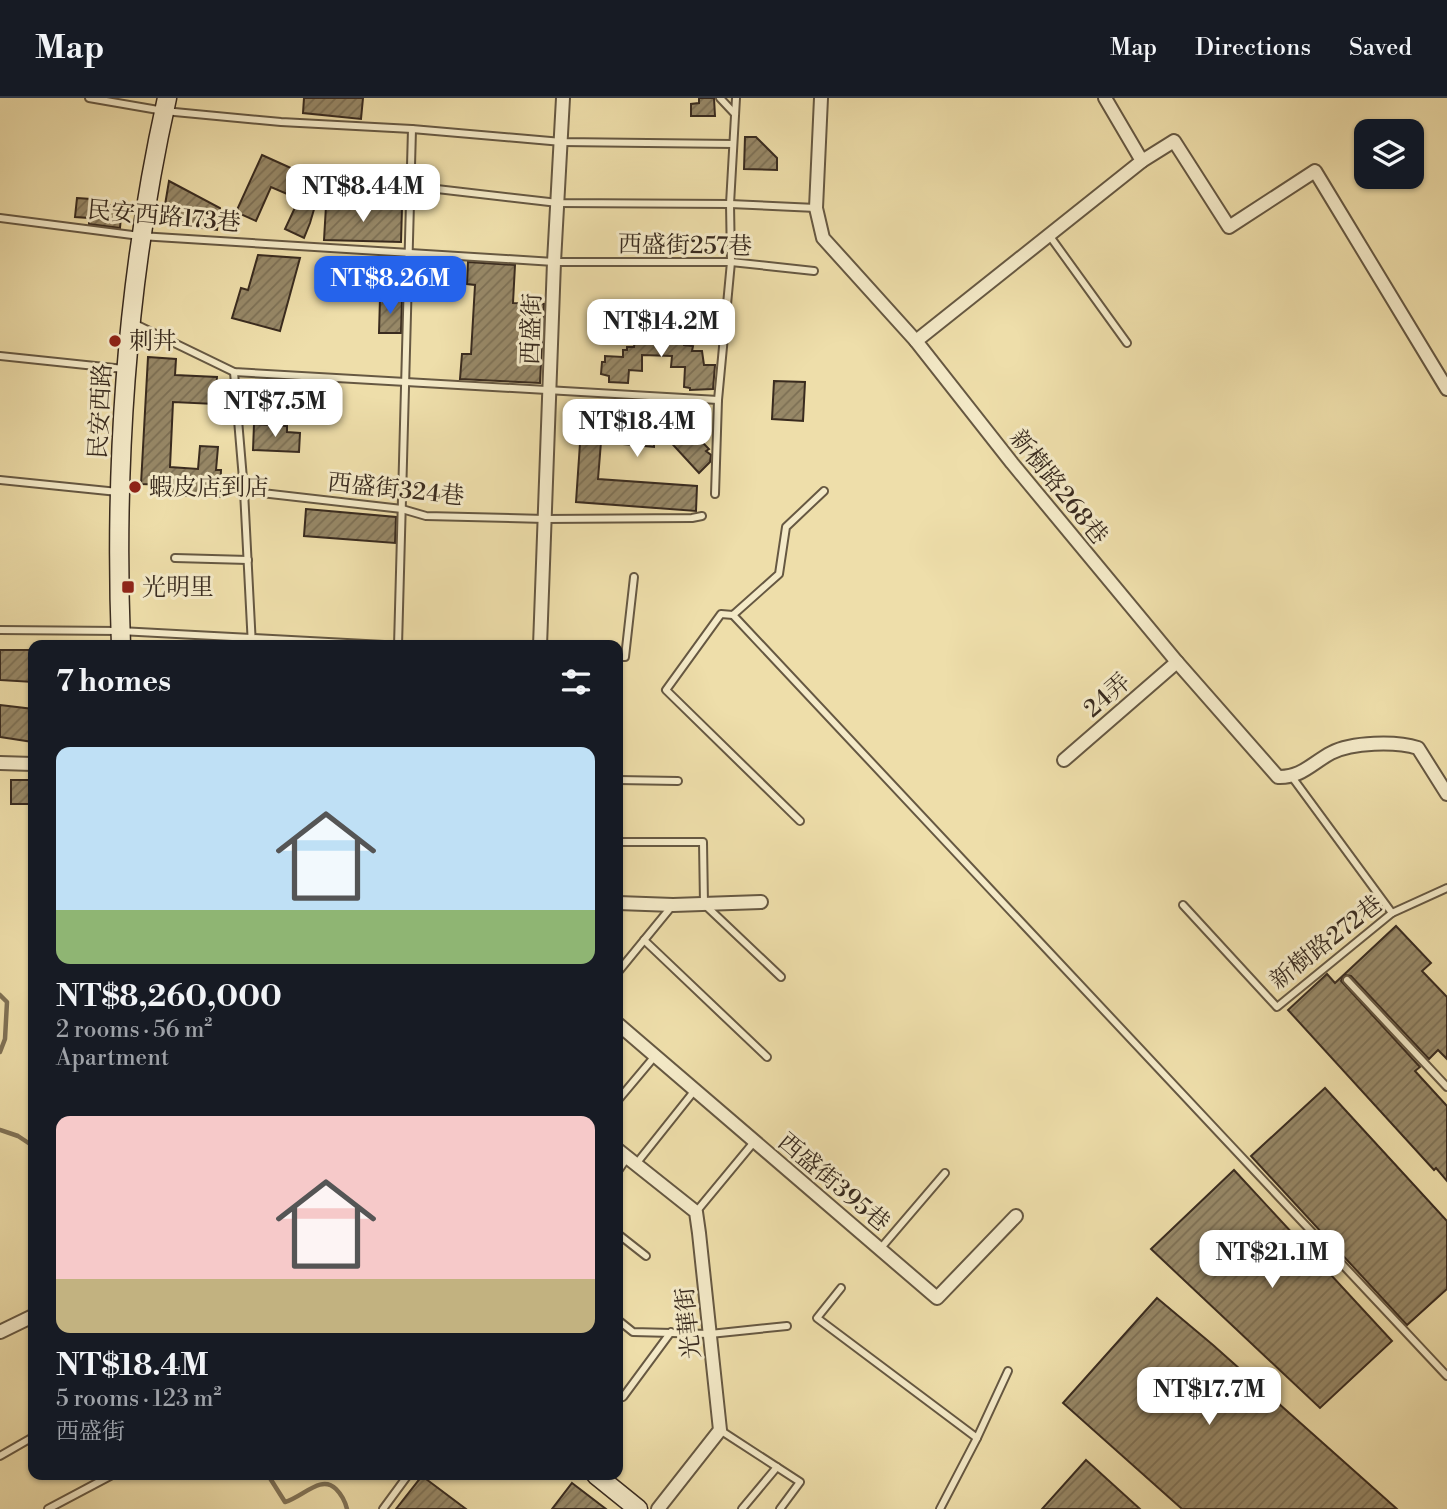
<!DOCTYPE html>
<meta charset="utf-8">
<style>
body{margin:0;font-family:"Libre Bodoni","Noto Serif TC",serif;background:#20242c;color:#f1f3f6;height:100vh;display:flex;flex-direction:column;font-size:26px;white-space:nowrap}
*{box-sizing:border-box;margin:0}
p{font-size:23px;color:#9ea1a6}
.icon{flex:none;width:38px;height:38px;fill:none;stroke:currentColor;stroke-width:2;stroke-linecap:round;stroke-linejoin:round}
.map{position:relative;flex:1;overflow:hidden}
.drawer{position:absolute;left:28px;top:542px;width:595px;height:840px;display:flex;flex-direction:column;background:#171b24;border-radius:14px;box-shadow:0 2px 5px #0004}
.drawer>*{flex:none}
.controls{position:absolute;left:1354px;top:21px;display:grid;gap:14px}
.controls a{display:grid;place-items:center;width:70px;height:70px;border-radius:14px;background:#171b24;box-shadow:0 2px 5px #0004;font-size:35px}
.price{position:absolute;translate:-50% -60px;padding:0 16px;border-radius:14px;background:#fff;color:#222;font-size:23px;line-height:46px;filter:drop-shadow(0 2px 4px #0008)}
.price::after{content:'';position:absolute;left:50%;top:42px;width:21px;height:16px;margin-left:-10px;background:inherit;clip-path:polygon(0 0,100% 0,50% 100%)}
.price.on{background:#2563eb;color:#fff}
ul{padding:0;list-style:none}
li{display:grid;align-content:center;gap:14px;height:371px;padding:0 28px}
li span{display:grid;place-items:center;height:217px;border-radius:14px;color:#555}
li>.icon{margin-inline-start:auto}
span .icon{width:126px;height:126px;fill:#fffc;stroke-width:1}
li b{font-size:30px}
h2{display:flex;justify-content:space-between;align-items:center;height:84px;padding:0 28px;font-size:30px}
header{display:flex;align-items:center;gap:42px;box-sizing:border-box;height:98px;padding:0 35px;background:#171b24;border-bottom:2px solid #363941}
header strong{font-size:33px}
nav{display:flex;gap:38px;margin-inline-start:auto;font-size:24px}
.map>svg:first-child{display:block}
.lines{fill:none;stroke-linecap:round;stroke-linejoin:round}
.stream{stroke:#807256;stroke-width:4.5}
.building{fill:url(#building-hatch);stroke:#392b1f;stroke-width:2}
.lane-casing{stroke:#665842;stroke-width:10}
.street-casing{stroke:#665842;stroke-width:16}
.secondary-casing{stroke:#392b1f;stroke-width:21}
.lane{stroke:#f4eac8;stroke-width:6}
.street{stroke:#f4eac8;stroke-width:12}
.secondary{stroke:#f4eac8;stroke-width:18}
.poi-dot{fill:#8f2418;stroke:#f4eac8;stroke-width:2.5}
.labels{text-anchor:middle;stroke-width:6;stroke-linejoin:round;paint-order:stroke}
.street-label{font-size:24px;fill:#392b1f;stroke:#f4eac8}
.poi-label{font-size:24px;fill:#392b1f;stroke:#f4eac8;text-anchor:start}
</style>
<header>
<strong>Map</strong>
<nav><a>Map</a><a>Directions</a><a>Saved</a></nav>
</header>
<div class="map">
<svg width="1447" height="1411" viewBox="0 0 1447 1411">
<defs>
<pattern id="building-hatch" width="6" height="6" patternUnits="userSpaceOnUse" patternTransform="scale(1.75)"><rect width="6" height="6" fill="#978867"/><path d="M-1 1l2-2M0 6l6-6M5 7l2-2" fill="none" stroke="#7c6f54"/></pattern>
</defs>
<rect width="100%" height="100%" fill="#eedeaa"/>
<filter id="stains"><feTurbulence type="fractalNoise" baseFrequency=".00286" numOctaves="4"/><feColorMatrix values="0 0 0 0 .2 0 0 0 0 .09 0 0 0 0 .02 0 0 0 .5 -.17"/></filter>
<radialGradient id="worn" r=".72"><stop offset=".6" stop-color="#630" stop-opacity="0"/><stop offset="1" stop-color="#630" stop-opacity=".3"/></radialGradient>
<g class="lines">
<g class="stream">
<path d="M 0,897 L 7,904 L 5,941 L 0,954"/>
<path d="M 0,1032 L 18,1038 L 33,1048"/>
<path d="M 268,1377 L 285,1404 C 303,1399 321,1376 336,1391 C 342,1397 345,1403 347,1411"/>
</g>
</g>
<g class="building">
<path d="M 304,0 L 363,0 L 361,21 L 303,15 Z"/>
<path d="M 699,0 L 714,0 L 715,18 L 691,18 L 691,6 L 699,5 Z"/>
<path d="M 745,39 L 756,39 L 777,60 L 777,72 L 744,71 Z"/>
<path d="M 262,57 L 322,84 L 310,125 L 304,140 L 285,131 L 299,101 L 271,89 L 256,123 L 236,114 Z"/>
<path d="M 169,83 L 220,110 L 217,132 L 162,125 Z"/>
<path d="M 77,100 L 105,102 L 105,107 L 122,108 L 120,130 L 89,126 L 89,120 L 75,119 Z"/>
<path d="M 326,108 L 402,110 L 401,144 L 324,142 Z"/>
<path d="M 258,157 L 300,160 L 280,233 L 232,220 L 241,190 L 248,192 Z"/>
<path d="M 468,164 L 515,167 L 513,205 L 544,206 L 540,285 L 460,281 L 462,256 L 471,256 L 475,187 L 467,186 Z"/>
<path d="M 322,166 L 363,178 L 362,190 L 321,187 Z"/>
<path d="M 380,200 L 402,201 L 401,235 L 379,235 Z"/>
<path d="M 648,229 L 673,232 L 673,244 L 684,245 L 684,247 L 693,248 L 692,253 L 702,253 L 704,267 L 715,267 L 713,291 L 690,292 L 690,290 L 684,289 L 685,269 L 671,269 L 672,258 L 642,257 L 642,273 L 629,272 L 628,285 L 609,284 L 609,278 L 601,276 L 602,264 L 605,264 L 605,258 L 623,259 L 623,252 L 627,252 L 627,249 L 634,249 L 635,238 L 641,239 L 641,231 Z"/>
<path d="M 148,259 L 176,261 L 175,277 L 217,279 L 215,306 L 173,304 L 170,369 L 198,371 L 200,348 L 218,349 L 216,372 L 221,372 L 220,399 L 169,397 L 169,387 L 141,386 Z"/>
<path d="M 774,283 L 805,284 L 803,323 L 772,321 Z"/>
<path d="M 652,304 L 667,308 L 709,351 L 706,353 L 711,357 L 710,364 L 699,375 L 654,326 L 654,349 L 601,344 L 598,381 L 697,388 L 696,413 L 576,404 L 582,316 L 606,318 L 606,314 L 640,316 Z"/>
<path d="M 254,326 L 287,328 L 287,334 L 300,335 L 299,354 L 253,352 Z"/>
<path d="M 306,411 L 396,419 L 395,445 L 304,438 Z"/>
<path d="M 0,552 L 33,552 L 33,584 L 0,582 Z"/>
<path d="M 0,607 L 33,611 L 33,644 L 0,639 Z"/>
<rect x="11" y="682" width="22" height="24"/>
<path d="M 1396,828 L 1431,865 L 1422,873 L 1447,899 L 1447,961 L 1438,952 L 1429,961 L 1351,878 L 1345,877 L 1341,883 L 1420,969 L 1415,973 L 1447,1008 L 1447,1083 L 1436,1070 L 1434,1072 L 1288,912 L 1327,876 L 1335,885 Z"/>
<path d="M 1325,990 L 1447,1123 L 1447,1191 L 1407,1227 L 1251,1058 Z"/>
<path d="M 1234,1072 L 1392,1243 L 1320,1310 L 1151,1151 Z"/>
<path d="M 1157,1200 L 1213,1247 L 1397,1411 L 1182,1411 L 1063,1305 Z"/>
<path d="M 1086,1362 L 1140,1411 L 1042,1411 Z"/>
<path d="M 422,1378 L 466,1411 L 396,1411 Z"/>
<path d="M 572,1385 L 606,1411 L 552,1411 Z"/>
</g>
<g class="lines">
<g class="lane-casing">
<g id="lane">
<path d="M 89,0 L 164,13 L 281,24 L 412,31 L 562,44 L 733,46"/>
<path d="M 720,0 L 735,16"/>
<path d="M 411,88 L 558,105 L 730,106 L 816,110"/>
<path d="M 0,120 L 140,138 L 554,164 L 731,164 L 814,173"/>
<path d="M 1049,137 L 1127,245"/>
<path d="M 133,225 L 234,274 L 718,302"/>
<path d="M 0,258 L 124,271"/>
<path d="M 234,274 L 244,393 L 252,548"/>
<path d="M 0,382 L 118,394"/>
<path d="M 244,393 L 402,411 L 426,418 L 545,421 L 692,420 L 702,418"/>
<path d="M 715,396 L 718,302 L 731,164 L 730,106 L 736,0"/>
<path d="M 175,460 L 248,462"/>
<path d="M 733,517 L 1447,1278"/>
<path d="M 0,532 L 120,533 L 403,548"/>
<path d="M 398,548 L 412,31"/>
<path d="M 618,559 L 625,559 L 634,479"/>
<path d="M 1292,679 L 1392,815"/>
<path d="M 618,682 L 678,683"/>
<path d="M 800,723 L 666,592 L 721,516 L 733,517 L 779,476 L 786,429 L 824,393"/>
<path d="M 618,744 L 703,744 L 704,806 L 781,879"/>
<path d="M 1183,807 L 1277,909 L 1392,815 L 1447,790"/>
<path d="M 644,842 L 767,959"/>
<path d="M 618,874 L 672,808"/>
<path d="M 1347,882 L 1447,989"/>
<path d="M 618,1002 L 655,958"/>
<path d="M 636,1066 L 695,992"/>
<path d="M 618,1073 L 627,1060"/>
<path d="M 696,1114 L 754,1044"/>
<path d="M 618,1136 L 646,1158"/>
<path d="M 880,1151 L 945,1075"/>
<path d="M 841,1190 L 817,1220 L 977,1340 L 940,1411"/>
<path d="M 618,1222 L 633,1234 L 710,1236 L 787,1228"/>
<path d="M 618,1295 L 623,1299 L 671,1234"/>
<path d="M 720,1332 L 800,1384 L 780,1411"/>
<path d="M 977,1340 L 1008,1273"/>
<path d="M 0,1358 L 33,1339"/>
<path d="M 48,1411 L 112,1377"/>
<path d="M 383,1411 L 408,1377"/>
<path d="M 742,1411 L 777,1369"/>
</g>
</g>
<g class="street-casing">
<g id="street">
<path d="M 821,0 L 816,110 L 823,140 L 916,243"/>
<path d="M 1105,0 L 1142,63 L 916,243 L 1012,365 L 1177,564 L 1278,679 C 1301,680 1312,665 1331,655 C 1352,644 1396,643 1418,650 L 1447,696"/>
<path d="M 1142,63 L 1174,43 L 1229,129 L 1315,73 L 1447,291"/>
<path d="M 540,548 L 554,164 L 563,0"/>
<path d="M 1064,662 L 1177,564"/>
<path d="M 0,665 L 33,666"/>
<path d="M 618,805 L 673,807 L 761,804"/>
<path d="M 618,926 L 937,1200 L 1016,1118"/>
<path d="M 618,1052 L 696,1114 L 699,1135 L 720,1332 L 658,1411"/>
<path d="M 0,1234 L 33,1218"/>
</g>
</g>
<g class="secondary-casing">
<g id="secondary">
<path d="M 121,548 C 114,365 127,179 167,0"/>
<path d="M 596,1377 L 638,1411"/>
</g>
</g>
<use href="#lane" class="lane"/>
<use href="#street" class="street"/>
<use href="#secondary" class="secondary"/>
</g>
<g class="poi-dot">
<circle cx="115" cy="243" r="7"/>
<circle cx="135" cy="389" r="7"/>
<rect x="121" y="482" width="14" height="14" rx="3.5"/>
</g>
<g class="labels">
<g class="street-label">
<text transform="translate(164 118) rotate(5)" y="8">民安西路173巷</text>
<text transform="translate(685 147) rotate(1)" y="8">西盛街257巷</text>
<text transform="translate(531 231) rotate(-88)" y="8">西盛街</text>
<text transform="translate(100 313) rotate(-87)" y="8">民安西路</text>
<text transform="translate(1059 389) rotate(51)" y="8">新樹路268巷</text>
<text transform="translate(396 391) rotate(6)" y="8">西盛街324巷</text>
<text transform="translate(1107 597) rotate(-41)" y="8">24弄</text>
<text transform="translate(1326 844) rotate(-38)" y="8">新樹路272巷</text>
<text transform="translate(834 1084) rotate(40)" y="8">西盛街395巷</text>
<text transform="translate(688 1225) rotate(-96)" y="8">光華街</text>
</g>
<g class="poi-label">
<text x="129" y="251">刺丼</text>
<text x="149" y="397">蝦皮店到店</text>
<text x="142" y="497">光明里</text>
</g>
</g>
<rect width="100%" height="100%" filter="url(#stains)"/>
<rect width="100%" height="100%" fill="url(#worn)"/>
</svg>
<div class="controls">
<a><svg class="icon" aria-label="layers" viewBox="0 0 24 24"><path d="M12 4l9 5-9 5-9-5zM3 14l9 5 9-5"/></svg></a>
</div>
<b class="price" style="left:363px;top:126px">NT$8.44M</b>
<b class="price on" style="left:390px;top:218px">NT$8.26M</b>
<b class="price" style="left:661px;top:261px">NT$14.2M</b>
<b class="price" style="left:275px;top:341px">NT$7.5M</b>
<b class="price" style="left:637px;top:361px">NT$18.4M</b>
<b class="price" style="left:1272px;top:1192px">NT$21.1M</b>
<b class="price" style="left:1209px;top:1329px">NT$17.7M</b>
<section class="drawer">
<h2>7 homes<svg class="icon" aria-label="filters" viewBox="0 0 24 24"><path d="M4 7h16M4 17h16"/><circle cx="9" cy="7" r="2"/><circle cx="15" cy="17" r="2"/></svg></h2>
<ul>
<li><span style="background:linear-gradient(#bfe0f5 75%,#8fb573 0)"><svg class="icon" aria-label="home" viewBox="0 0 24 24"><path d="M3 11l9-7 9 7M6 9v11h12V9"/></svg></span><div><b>NT$8,260,000</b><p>2 rooms · 56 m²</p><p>Apartment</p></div></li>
<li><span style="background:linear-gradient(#f6c9c9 75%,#c2b280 0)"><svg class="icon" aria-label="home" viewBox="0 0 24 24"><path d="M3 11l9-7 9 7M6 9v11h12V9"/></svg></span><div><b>NT$18.4M</b><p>5 rooms · 123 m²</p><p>西盛街</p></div></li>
</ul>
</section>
</div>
